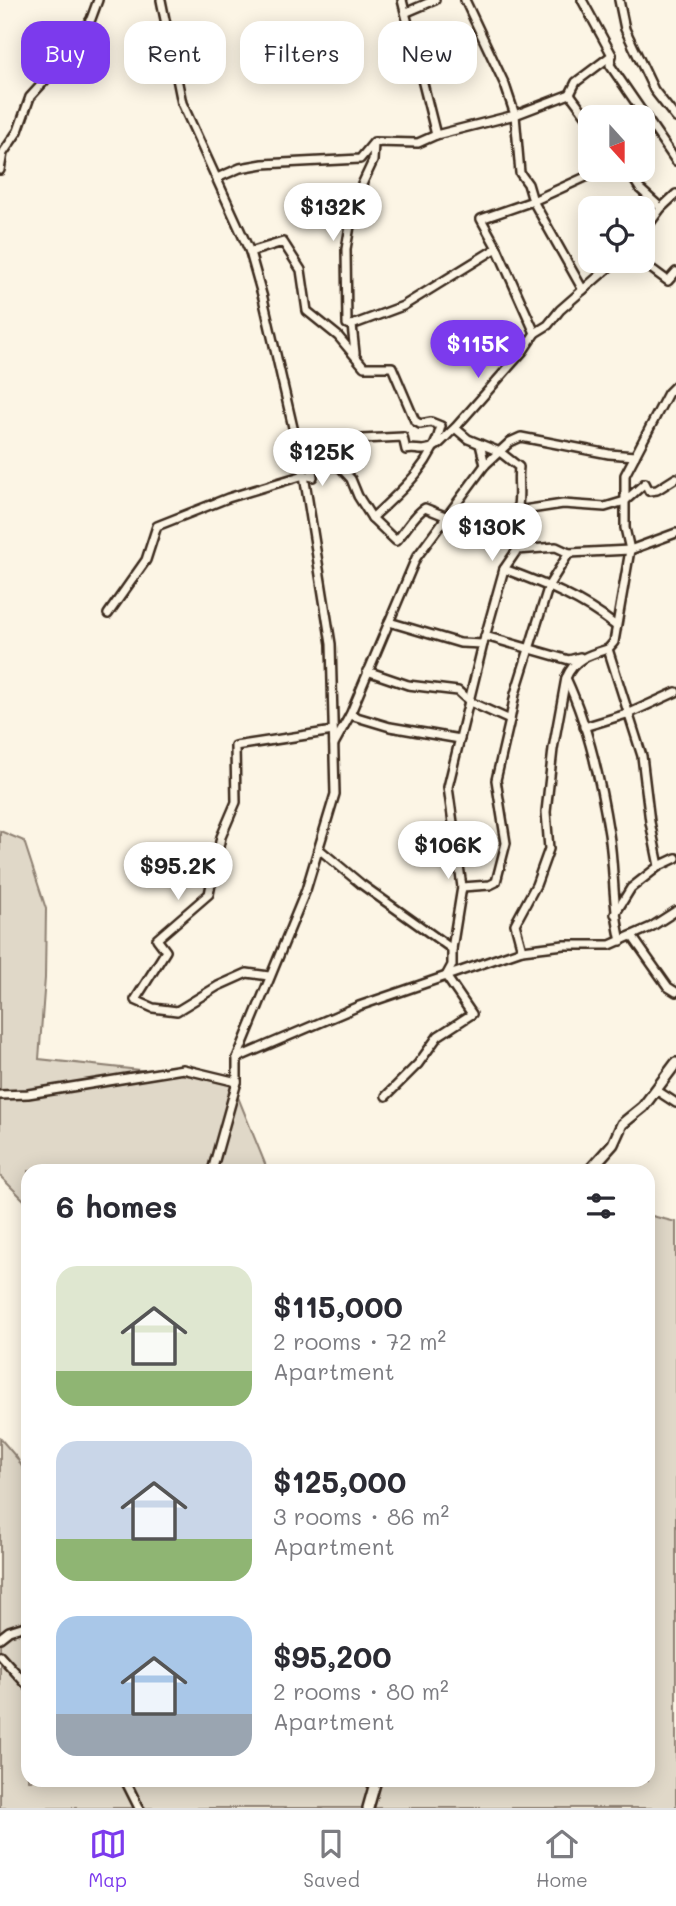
<!DOCTYPE html>
<meta charset="utf-8">
<style>
body{margin:0;font-family:Mali,sans-serif;background:#f7f7f7;color:#2b2b33;height:100vh;display:flex;flex-direction:column;font-size:26px;white-space:nowrap}
*{box-sizing:border-box;margin:0}
p{font-size:23px;color:#7c7c81}
.icon{flex:none;width:38px;height:38px;fill:none;stroke:currentColor;stroke-width:2;stroke-linecap:round;stroke-linejoin:round}
.map{position:relative;flex:1;overflow:hidden}
.sheet{position:absolute;left:21px;top:1164px;width:634px;height:623px;display:flex;flex-direction:column;background:#fff;border-radius:21px;box-shadow:0 4px 18px #0003}
.sheet>*{flex:none}
.banner{position:absolute;left:21px;top:21px;width:635px;height:63px;display:flex;gap:14px}
.needle{width:46px;rotate:159deg}
.controls{position:absolute;left:578px;top:105px;display:grid;gap:14px}
.controls a{display:grid;place-items:center;width:77px;height:77px;border-radius:14px;background:#fff;box-shadow:0 4px 18px #0003;font-size:35px}
.price{position:absolute;translate:-50% -60px;padding:0 16px;border-radius:24px;background:#fff;color:#222;font-size:23px;line-height:46px;filter:drop-shadow(0 2px 4px #0008)}
.price::after{content:'';position:absolute;left:50%;top:42px;width:21px;height:16px;margin-left:-10px;background:inherit;clip-path:polygon(0 0,100% 0,50% 100%)}
.price.selected{background:#7c3aed;color:#fff}
ul{padding:0;list-style:none}
li{display:flex;align-items:center;gap:21px;height:175px;padding:0 35px}
li span{display:grid;place-items:center;flex:none;width:196px;height:140px;border-radius:21px;color:#555}
li>.icon{margin-inline-start:auto}
span .icon{width:84px;height:84px;fill:#fffc;stroke-width:1}
li b{font-size:30px}
h2{display:flex;justify-content:space-between;align-items:center;height:84px;padding:0 35px;font-size:30px}
.tag{padding:0 24px;border-radius:21px;background:#fff;box-shadow:0 4px 18px #0003;font-size:24px;line-height:63px}
.tag.selected{background:#7c3aed;color:#fff}
.tab-bar{display:flex;justify-content:space-around;align-items:center;height:98px;border-top:2px solid #e1e1e2;background:#fff;font-size:19px;color:#7c7c81}
.tab-bar a{display:grid;justify-items:center;gap:4px}
.tab-bar .selected{color:#7c3aed}
.map>svg:first-child{display:block}
.green{fill:#e0d8c8;stroke:#8e8173;stroke-width:2}
.lines{fill:none;stroke-linecap:round;stroke-linejoin:round}
.minor-casing{stroke:#3b2a1e;stroke-width:12}
.tertiary-casing{stroke:#3b2a1e;stroke-width:14}
.minor{stroke:#fcf5e5;stroke-width:7}
.tertiary{stroke:#fcf5e5;stroke-width:9}
</style>
<div class="map">
<svg width="676" height="1808" viewBox="0 0 676 1808">
<rect width="100%" height="100%" fill="#fcf5e5"/>
<filter id="ink" filterUnits="userSpaceOnUse"><feTurbulence type="fractalNoise" baseFrequency=".0143" numOctaves="2"/><feDisplacementMap in="SourceGraphic" scale="14" xChannelSelector="R" yChannelSelector="G"/><feConvolveMatrix kernelMatrix="1 2 1 2 8 2 1 2 1" color-interpolation-filters="sRGB"/></filter>
<g filter="url(#ink)">
<g class="green">
<path d="M 0,831 L 24,841 L 46,909 L 45,978 L 39,1059 L 231,1080 L 268,1171 L 28,1171 L 28,1210 L 24,1200 L 0,1176 Z"/>
<path d="M 648,1215 L 676,1222 L 676,1808 L 0,1808 L 0,1438 L 17,1458 L 28,1477 L 28,1780 L 648,1780 Z"/>
</g>
<g class="lines">
<g class="minor-casing">
<g id="minor">
<path d="M 161,0 L 182,103 L 250,252 L 263,298 L 304,475 L 331,644 L 335,794 L 306,890 L 237,1058 L 237,1082 L 212,1171"/>
<path d="M 402,0 L 436,135"/>
<path d="M 582,0 L 612,55 L 610,65 L 676,161"/>
<path d="M 619,0 L 625,29 L 654,90 L 676,118"/>
<path d="M 407,12 L 435,0"/>
<path d="M 570,94 L 590,121"/>
<path d="M 0,170 L 3,153 L 18,131 L 30,97 L 62,62 L 91,19 L 98,0"/>
<path d="M 628,170 L 640,189 L 661,208"/>
<path d="M 217,178 L 240,168 L 263,164 L 360,159 L 374,142 L 418,143 L 436,135 L 515,115 L 570,94 L 576,82 L 612,55"/>
<path d="M 642,234 L 661,208 L 676,194"/>
<path d="M 497,248 L 535,333"/>
<path d="M 250,252 L 283,242 L 301,270 L 307,311 L 338,336 L 364,367 L 392,367 L 415,421 L 420,424 L 431,422 L 441,426 C 432,465 401,491 372,518"/>
<path d="M 641,261 L 668,281 L 676,272"/>
<path d="M 583,290 L 533,201 L 601,170"/>
<path d="M 352,325 L 347,324 L 346,249 L 350,226 L 357,211 L 358,193 L 373,161 L 374,143"/>
<path d="M 355,353 L 352,325 L 403,306 L 497,248 L 481,219 L 533,201 L 528,184 L 520,173 L 515,115 L 505,85 L 465,0"/>
<path d="M 676,385 L 668,393 L 625,475 L 625,528 L 630,550 L 614,642 L 608,649 L 642,756 L 650,822 L 659,866 L 676,858"/>
<path d="M 455,428 L 523,351 L 535,333 L 548,325 L 560,310 L 616,261"/>
<path d="M 480,444 L 485,465"/>
<path d="M 517,511 C 521,496 517,482 519,467 L 500,452 L 468,439 L 455,428 C 443,438 439,449 423,450 C 416,450 413,448 406,450 L 403,437 L 341,440 L 338,442 L 340,467 L 351,479 L 358,496 L 372,518 L 396,541 C 406,531 414,514 425,508 L 445,516 L 517,511 L 563,504 L 605,507 L 625,501 L 645,483 L 649,491 L 657,490 L 676,478"/>
<path d="M 504,569 L 517,550 L 556,547 L 569,553 L 630,550 L 676,533"/>
<path d="M 108,614 L 146,560 L 157,526 L 228,498 L 304,475 L 313,477 L 311,463 L 340,467"/>
<path d="M 389,622 L 460,643 L 483,644 L 504,569 C 545,584 582,599 616,626"/>
<path d="M 485,636 L 569,660 L 580,657"/>
<path d="M 608,649 C 588,655 574,659 566,678 C 588,725 601,783 609,834 C 615,870 612,906 621,941"/>
<path d="M 367,671 L 408,685 L 458,691 L 470,702 L 510,720 L 496,780 L 506,843 L 496,882 L 490,885 L 462,887"/>
<path d="M 350,715 L 390,727 L 460,739"/>
<path d="M 510,720 L 515,694 L 549,585 L 569,553"/>
<path d="M 584,727 L 630,713 L 676,692"/>
<path d="M 334,744 L 350,715 L 416,558 L 485,465 L 510,442 L 521,437 L 609,454 L 635,456"/>
<path d="M 319,849 L 361,884 L 452,949"/>
<path d="M 615,914 L 631,888 L 659,866"/>
<path d="M 632,936 L 668,987 L 676,992"/>
<path d="M 522,950 L 564,945 L 610,945 L 651,927 L 676,911"/>
<path d="M 269,976 L 247,973 L 218,986 L 177,1011 L 153,1008 L 135,1000 L 166,951 L 157,939 L 209,894 L 221,837 L 236,802 L 235,746 L 333,731"/>
<path d="M 237,1058 L 359,1006 L 522,950 L 515,924 L 536,885 L 549,849 L 546,812 L 553,749 L 566,678"/>
<path d="M 656,1090 L 676,1103"/>
<path d="M 0,1095 L 28,1094 L 183,1069 L 237,1082"/>
<path d="M 386,1096 L 418,1064 L 438,1036 L 472,1014 L 446,976 L 452,965 L 452,949 L 462,887 L 448,787 L 483,644"/>
<path d="M 0,1638 L 9,1631 L 28,1625"/>
<path d="M 0,1655 L 28,1686"/>
<path d="M 125,1780 L 139,1808"/>
</g>
</g>
<g class="tertiary-casing">
<g id="tertiary">
<path d="M 589,1171 L 613,1144 L 622,1124 L 643,1107 L 676,1063"/>
<path d="M 368,1808 L 376,1780"/>
</g>
</g>
<use href="#minor" class="minor"/>
<use href="#tertiary" class="tertiary"/>
</g>
</g>
</svg>
<div class="controls">
<a><svg class="needle" viewBox="-14 -14 28 28"><path d="M0-13l5 13h-10z" fill="#e53935"/><path d="M0 13l5-13h-10z" fill="#7c7c81"/></svg></a>
<a><svg class="icon" aria-label="locate" viewBox="0 0 24 24"><circle cx="12" cy="12" r="6"/><path d="M12 2v4M12 18v4M2 12h4M18 12h4"/></svg></a>
</div>
<b class="price" style="left:333px;top:243px">$132K</b>
<b class="price selected" style="left:478px;top:380px">$115K</b>
<b class="price" style="left:322px;top:488px">$125K</b>
<b class="price" style="left:492px;top:563px">$130K</b>
<b class="price" style="left:448px;top:881px">$106K</b>
<b class="price" style="left:178px;top:902px">$95.2K</b>
<div class="banner">
<a class="tag selected">Buy</a>
<a class="tag">Rent</a>
<a class="tag">Filters</a>
<a class="tag">New</a>
</div>
<section class="sheet">
<h2>6 homes<svg class="icon" aria-label="filters" viewBox="0 0 24 24"><path d="M4 7h16M4 17h16"/><circle cx="9" cy="7" r="2"/><circle cx="15" cy="17" r="2"/></svg></h2>
<ul>
<li><span style="background:linear-gradient(#dfe7d0 75%,#8fb573 0)"><svg class="icon" aria-label="home" viewBox="0 0 24 24"><path d="M3 11l9-7 9 7M6 9v11h12V9"/></svg></span><div><b>$115,000</b><p>2 rooms · 72 m²</p><p>Apartment</p></div></li>
<li><span style="background:linear-gradient(#c9d6e8 70%,#8fb573 0)"><svg class="icon" aria-label="home" viewBox="0 0 24 24"><path d="M3 11l9-7 9 7M6 9v11h12V9"/></svg></span><div><b>$125,000</b><p>3 rooms · 86 m²</p><p>Apartment</p></div></li>
<li><span style="background:linear-gradient(#a9c7e8 70%,#9aa5b1 0)"><svg class="icon" aria-label="home" viewBox="0 0 24 24"><path d="M3 11l9-7 9 7M6 9v11h12V9"/></svg></span><div><b>$95,200</b><p>2 rooms · 80 m²</p><p>Apartment</p></div></li>
</ul>
</section>
</div>
<nav class="tab-bar">
<a class="selected"><svg class="icon" aria-label="map" viewBox="0 0 24 24"><path d="M3 6l6-2 6 2 6-2v14l-6 2-6-2-6 2zM9 4v14M15 6v14"/></svg>Map</a>
<a><svg class="icon" aria-label="saved" viewBox="0 0 24 24"><path d="M7 4h10v16l-5-4-5 4z"/></svg>Saved</a>
<a><svg class="icon" aria-label="home" viewBox="0 0 24 24"><path d="M3 11l9-7 9 7M6 9v11h12V9"/></svg>Home</a>
</nav>
